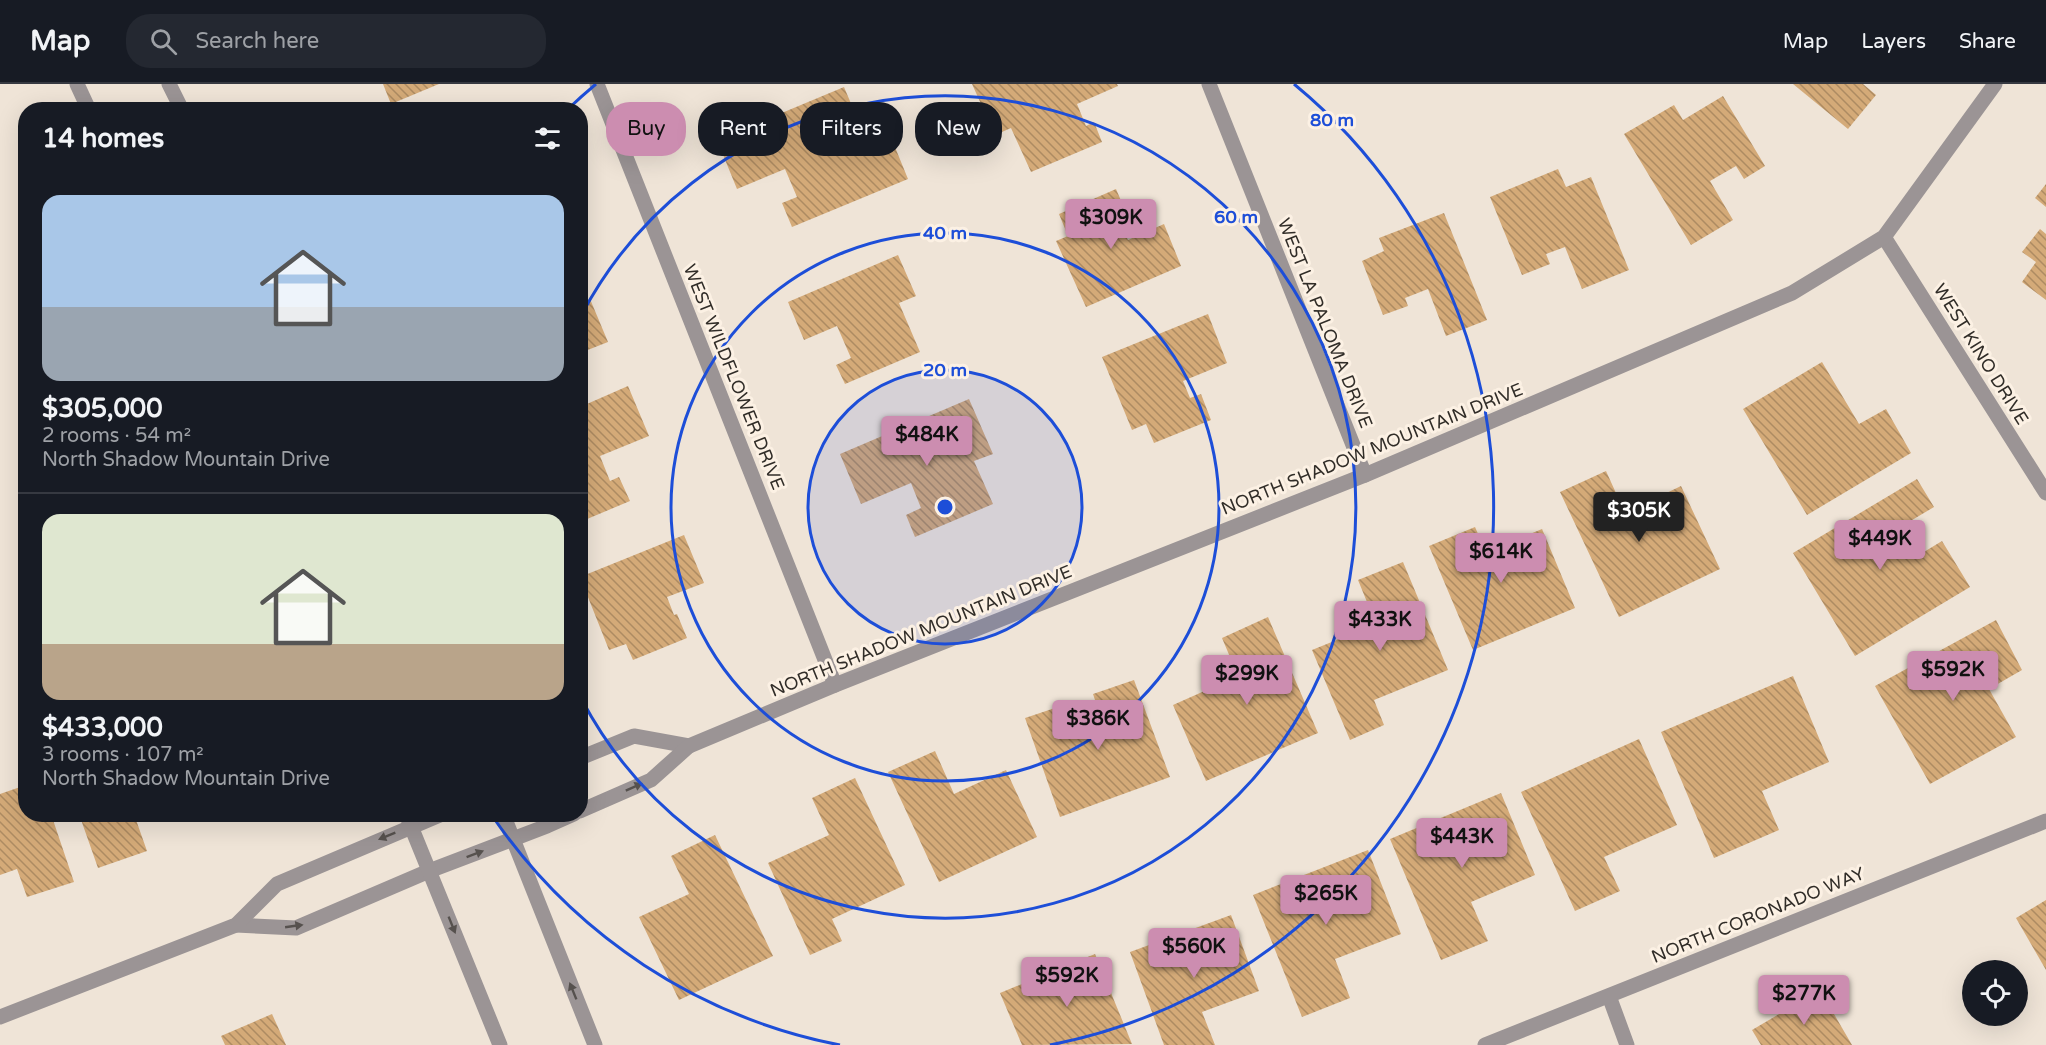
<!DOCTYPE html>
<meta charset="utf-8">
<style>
body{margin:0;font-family:"Varela Round",sans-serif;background:#242831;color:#f1f3f6;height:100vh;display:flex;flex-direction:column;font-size:22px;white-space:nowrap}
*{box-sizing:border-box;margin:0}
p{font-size:20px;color:#9ea1a6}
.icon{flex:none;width:33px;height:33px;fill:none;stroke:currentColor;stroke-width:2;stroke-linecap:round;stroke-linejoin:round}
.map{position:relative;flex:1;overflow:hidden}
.drawer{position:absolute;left:18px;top:18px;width:570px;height:720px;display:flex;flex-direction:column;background:#171b24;border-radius:24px;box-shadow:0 6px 24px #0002}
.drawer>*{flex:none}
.guide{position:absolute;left:606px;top:18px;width:570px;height:54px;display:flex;gap:12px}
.tools{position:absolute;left:1962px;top:876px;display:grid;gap:12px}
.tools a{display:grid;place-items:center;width:66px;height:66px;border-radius:50%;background:#171b24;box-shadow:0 6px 24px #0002;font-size:30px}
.price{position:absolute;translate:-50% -51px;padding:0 14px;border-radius:6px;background:#cc8db0;color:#111;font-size:20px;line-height:39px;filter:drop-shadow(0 2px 3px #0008)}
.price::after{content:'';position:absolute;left:50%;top:36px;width:18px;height:14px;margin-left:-9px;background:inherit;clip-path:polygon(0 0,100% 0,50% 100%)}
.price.on{background:#222;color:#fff}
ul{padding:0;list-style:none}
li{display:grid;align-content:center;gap:12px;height:318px;padding:0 24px}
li+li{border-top:2px solid #363941}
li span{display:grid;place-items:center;height:186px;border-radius:18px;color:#555}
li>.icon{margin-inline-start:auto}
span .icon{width:108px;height:108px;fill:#fffc;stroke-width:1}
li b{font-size:26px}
h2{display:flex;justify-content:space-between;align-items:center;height:72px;padding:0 24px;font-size:26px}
.pill{padding:0 21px;border-radius:24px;background:#171b24;box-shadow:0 6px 24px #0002;font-size:21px;line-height:54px}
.pill.on{background:#cc8db0;color:#111}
header{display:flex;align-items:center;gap:36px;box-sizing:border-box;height:84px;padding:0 30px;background:#171b24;border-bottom:2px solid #363941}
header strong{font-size:28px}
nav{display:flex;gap:33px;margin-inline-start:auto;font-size:21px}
.search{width:420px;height:54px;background:#242831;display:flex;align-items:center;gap:15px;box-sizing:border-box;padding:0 21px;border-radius:24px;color:#9ea1a6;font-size:22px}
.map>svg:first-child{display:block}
.building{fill:url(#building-back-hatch)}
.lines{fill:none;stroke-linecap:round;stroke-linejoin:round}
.minor{stroke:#9b9495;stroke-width:15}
.tertiary{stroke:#9b9495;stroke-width:15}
.oneway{fill:#56514e}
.ring{fill:none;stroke:#1d4ed8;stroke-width:3}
.labels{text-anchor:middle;stroke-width:6;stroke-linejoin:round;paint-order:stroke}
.street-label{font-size:18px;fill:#312d28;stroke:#fcf1e4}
.centre{fill:#1d4ed8;stroke:#fcf1e4;stroke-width:3}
.ring-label{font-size:18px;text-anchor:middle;font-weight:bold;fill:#1d4ed8;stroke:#fcf1e4;stroke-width:6;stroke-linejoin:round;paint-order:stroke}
</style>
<header>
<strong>Map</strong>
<div class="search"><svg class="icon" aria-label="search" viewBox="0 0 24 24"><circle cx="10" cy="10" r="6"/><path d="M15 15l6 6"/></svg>Search here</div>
<nav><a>Map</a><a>Layers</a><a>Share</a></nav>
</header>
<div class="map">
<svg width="2046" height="961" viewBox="0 0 2046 961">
<defs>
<pattern id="building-back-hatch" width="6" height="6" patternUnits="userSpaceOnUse" patternTransform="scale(1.5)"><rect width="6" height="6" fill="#d4aa78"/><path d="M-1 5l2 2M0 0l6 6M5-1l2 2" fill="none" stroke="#ad8b62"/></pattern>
</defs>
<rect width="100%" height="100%" fill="#efe4d7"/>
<g class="building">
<path d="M 383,0 L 439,0 L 391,20 Z"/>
<path d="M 972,0 L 1117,0 L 1118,2 L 1077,20 L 1086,42 L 1094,38 L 1102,58 L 1031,88 L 1011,44 L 995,51 Z"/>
<path d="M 1793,0 L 1863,0 L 1876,11 L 1848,45 Z"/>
<path d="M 844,3 L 866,55 L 888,46 L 908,95 L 792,143 L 782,119 L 797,113 L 785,85 L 737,105 L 717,56 Z"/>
<path d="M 1723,12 L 1765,82 L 1744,95 L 1736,82 L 1710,97 L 1733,136 L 1691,161 L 1624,50 L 1674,21 L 1683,36 Z"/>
<path d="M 1558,85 L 1566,103 L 1591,93 L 1629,186 L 1582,205 L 1565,163 L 1546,170 L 1550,180 L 1522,191 L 1490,113 Z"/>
<path d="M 2046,100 L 2046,123 L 2035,114 Z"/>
<path d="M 1116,105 L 1128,133 L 1119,138 L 1128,156 L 1164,140 L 1181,182 L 1086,223 L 1056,157 L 1068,152 L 1059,130 Z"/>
<path d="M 1444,129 L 1487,236 L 1446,252 L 1428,205 L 1405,214 L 1408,222 L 1383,231 L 1362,177 L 1384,167 L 1379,154 Z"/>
<path d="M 2040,145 L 2046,150 L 2046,216 L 2022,198 L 2036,178 L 2022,168 Z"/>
<path d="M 898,171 L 916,212 L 899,219 L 920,268 L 845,300 L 836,281 L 851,274 L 837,242 L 804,256 L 788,218 Z"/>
<path d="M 590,215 L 608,258 L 580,269 L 580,219 Z"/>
<path d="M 1208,230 L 1227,279 L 1183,297 L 1190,314 L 1201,310 L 1211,336 L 1154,359 L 1146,340 L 1132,346 L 1102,273 Z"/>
<path d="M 1822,278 L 1859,340 L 1886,325 L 1911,369 L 1807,431 L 1743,325 Z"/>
<path d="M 628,302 L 649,352 L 600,372 L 610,397 L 619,393 L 630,417 L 580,438 L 580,323 Z"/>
<path d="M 969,315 L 993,370 L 974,377 L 993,420 L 915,453 L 906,431 L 921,424 L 911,399 L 861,420 L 840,370 Z"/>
<path d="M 1606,387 L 1625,429 L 1681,402 L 1720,485 L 1619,533 L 1560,408 Z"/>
<path d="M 1917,395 L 1934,423 L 1897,445 L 1914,474 L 1942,457 L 1970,503 L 1855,572 L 1793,469 Z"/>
<path d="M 1475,443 L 1486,468 L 1542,445 L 1575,524 L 1473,566 L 1429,462 Z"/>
<path d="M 684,451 L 704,499 L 667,513 L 674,531 L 677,530 L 687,554 L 633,576 L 626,560 L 609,566 L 580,493 Z"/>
<path d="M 1403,478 L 1448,586 L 1374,616 L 1384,641 L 1350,656 L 1312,566 L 1376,540 L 1358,496 Z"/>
<path d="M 1268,533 L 1318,649 L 1206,697 L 1173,621 L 1238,592 L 1222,554 Z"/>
<path d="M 1996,536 L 2022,586 L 1989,605 L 2016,653 L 1930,700 L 1875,602 Z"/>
<path d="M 1793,592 L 1829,678 L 1762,707 L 1779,746 L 1714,774 L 1661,648 Z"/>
<path d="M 1134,596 L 1170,693 L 1060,733 L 1025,634 L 1064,621 L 1072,644 L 1101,634 L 1093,610 Z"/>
<path d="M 1639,655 L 1677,741 L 1604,773 L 1620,807 L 1575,827 L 1521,708 Z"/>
<path d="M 935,667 L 954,710 L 1006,686 L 1037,753 L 939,798 L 888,688 Z"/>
<path d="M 855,694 L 905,801 L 832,835 L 842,857 L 810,871 L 768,779 L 829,751 L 812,714 Z"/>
<path d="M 26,701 L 26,730 L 51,730 L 74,798 L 27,813 L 17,785 L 0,791 L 0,710 Z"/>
<path d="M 1501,709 L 1535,791 L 1471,818 L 1488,857 L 1441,876 L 1390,755 Z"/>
<path d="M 79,730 L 140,730 L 135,733 L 147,767 L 98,784 Z"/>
<path d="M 715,751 L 773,872 L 679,916 L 639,833 L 689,810 L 671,772 Z"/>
<path d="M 1368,766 L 1401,850 L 1335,875 L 1350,914 L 1302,933 L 1253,811 Z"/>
<path d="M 2046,816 L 2046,886 L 2016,834 Z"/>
<path d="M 1231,831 L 1259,907 L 1202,928 L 1215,961 L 1164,961 L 1130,868 Z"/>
<path d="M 1095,870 L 1132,960 L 1022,961 L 1000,909 Z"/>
<path d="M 1820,906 L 1852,961 L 1761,961 L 1752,946 Z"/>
<path d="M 272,930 L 286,961 L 225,961 L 221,952 Z"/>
</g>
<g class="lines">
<g class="minor">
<path d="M 597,0 L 835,601"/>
<path d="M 1209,0 L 1365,391"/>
<path d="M 1884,153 L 2046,409"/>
<path d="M 580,674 L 634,652 L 689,662"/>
<path d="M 580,727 L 651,696 L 689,662 L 835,601 L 1365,391 L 1792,209 L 1884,153 L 1995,0"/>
<path d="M 236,841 L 296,844 L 429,787 L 547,742 L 574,730"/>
<path d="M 1609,912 L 1627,961"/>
<path d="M 0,933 L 236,841 L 277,800 L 442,730"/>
<path d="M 1485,961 L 2046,737"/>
</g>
<g class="tertiary">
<path d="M 77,0 L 89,26"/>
<path d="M 169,0 L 182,26"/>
<path d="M 406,730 L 500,961"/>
<path d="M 503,730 L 595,961"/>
</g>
</g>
<defs><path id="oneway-solid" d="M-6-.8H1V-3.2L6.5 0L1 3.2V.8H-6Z" transform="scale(1.5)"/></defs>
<g class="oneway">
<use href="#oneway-solid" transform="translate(634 703) rotate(-24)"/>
<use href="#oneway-solid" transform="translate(387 752) rotate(158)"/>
<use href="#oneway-solid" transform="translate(475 770) rotate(-21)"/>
<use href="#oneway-solid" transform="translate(452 841) rotate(68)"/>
<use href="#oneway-solid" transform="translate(294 842) rotate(-8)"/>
<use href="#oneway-solid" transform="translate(573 907) rotate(-112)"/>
</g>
<circle cx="945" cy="423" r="137" fill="#1d4ed8" fill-opacity=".12"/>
<g class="ring">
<circle cx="945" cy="423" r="137"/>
<circle cx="945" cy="423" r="274"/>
<path d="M582 230A411 411 0 1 1 582 616"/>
<path d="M840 961A548 548 0 0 1 493 733M568 25A548 548 0 0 1 596 0M1294 0A548 548 0 0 1 1050 961"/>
</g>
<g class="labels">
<g class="street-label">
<text transform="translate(1325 239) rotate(68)" y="6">WEST LA PALOMA DRIVE</text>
<text transform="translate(1981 270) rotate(58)" y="6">WEST KINO DRIVE</text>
<text transform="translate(734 293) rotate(68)" y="6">WEST WILDFLOWER DRIVE</text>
<text transform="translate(1372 365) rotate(-22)" y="6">NORTH SHADOW MOUNTAIN DRIVE</text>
<text transform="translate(921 547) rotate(-22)" y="6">NORTH SHADOW MOUNTAIN DRIVE</text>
<text transform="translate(1758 831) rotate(-22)" y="6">NORTH CORONADO WAY</text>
</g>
</g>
<circle cx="945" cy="423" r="9" class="centre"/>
<g class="ring-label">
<text x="1332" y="42">80 m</text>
<text x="1236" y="139">60 m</text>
<text x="945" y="155">40 m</text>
<text x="945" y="292">20 m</text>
</g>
</svg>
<div class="tools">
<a><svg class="icon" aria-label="locate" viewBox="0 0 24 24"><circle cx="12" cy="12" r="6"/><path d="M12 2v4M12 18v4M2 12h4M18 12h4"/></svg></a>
</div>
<b class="price" style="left:1111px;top:166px">$309K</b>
<b class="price" style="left:927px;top:383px">$484K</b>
<b class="price on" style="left:1639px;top:459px">$305K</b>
<b class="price" style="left:1880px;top:487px">$449K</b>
<b class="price" style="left:1501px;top:500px">$614K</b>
<b class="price" style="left:1380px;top:568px">$433K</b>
<b class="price" style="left:1953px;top:618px">$592K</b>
<b class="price" style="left:1247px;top:622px">$299K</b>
<b class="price" style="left:1098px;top:667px">$386K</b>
<b class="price" style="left:1462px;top:785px">$443K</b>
<b class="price" style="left:1326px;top:842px">$265K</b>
<b class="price" style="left:1194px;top:895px">$560K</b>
<b class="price" style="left:1067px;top:924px">$592K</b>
<b class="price" style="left:1804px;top:942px">$277K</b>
<div class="guide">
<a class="pill on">Buy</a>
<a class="pill">Rent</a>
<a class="pill">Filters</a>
<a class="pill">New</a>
</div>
<section class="drawer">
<h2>14 homes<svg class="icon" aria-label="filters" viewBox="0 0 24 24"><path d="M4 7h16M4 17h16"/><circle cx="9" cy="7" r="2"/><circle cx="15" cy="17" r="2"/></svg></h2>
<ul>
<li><span style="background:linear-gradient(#a9c7e8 60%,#9aa5b1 0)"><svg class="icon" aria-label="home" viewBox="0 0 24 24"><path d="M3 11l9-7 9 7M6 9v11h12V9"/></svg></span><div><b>$305,000</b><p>2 rooms · 54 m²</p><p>North Shadow Mountain Drive</p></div></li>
<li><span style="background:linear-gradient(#dfe7d0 70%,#b9a48a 0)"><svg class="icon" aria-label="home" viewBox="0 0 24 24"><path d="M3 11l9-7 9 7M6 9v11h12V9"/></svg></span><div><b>$433,000</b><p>3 rooms · 107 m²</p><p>North Shadow Mountain Drive</p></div></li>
</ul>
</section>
</div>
